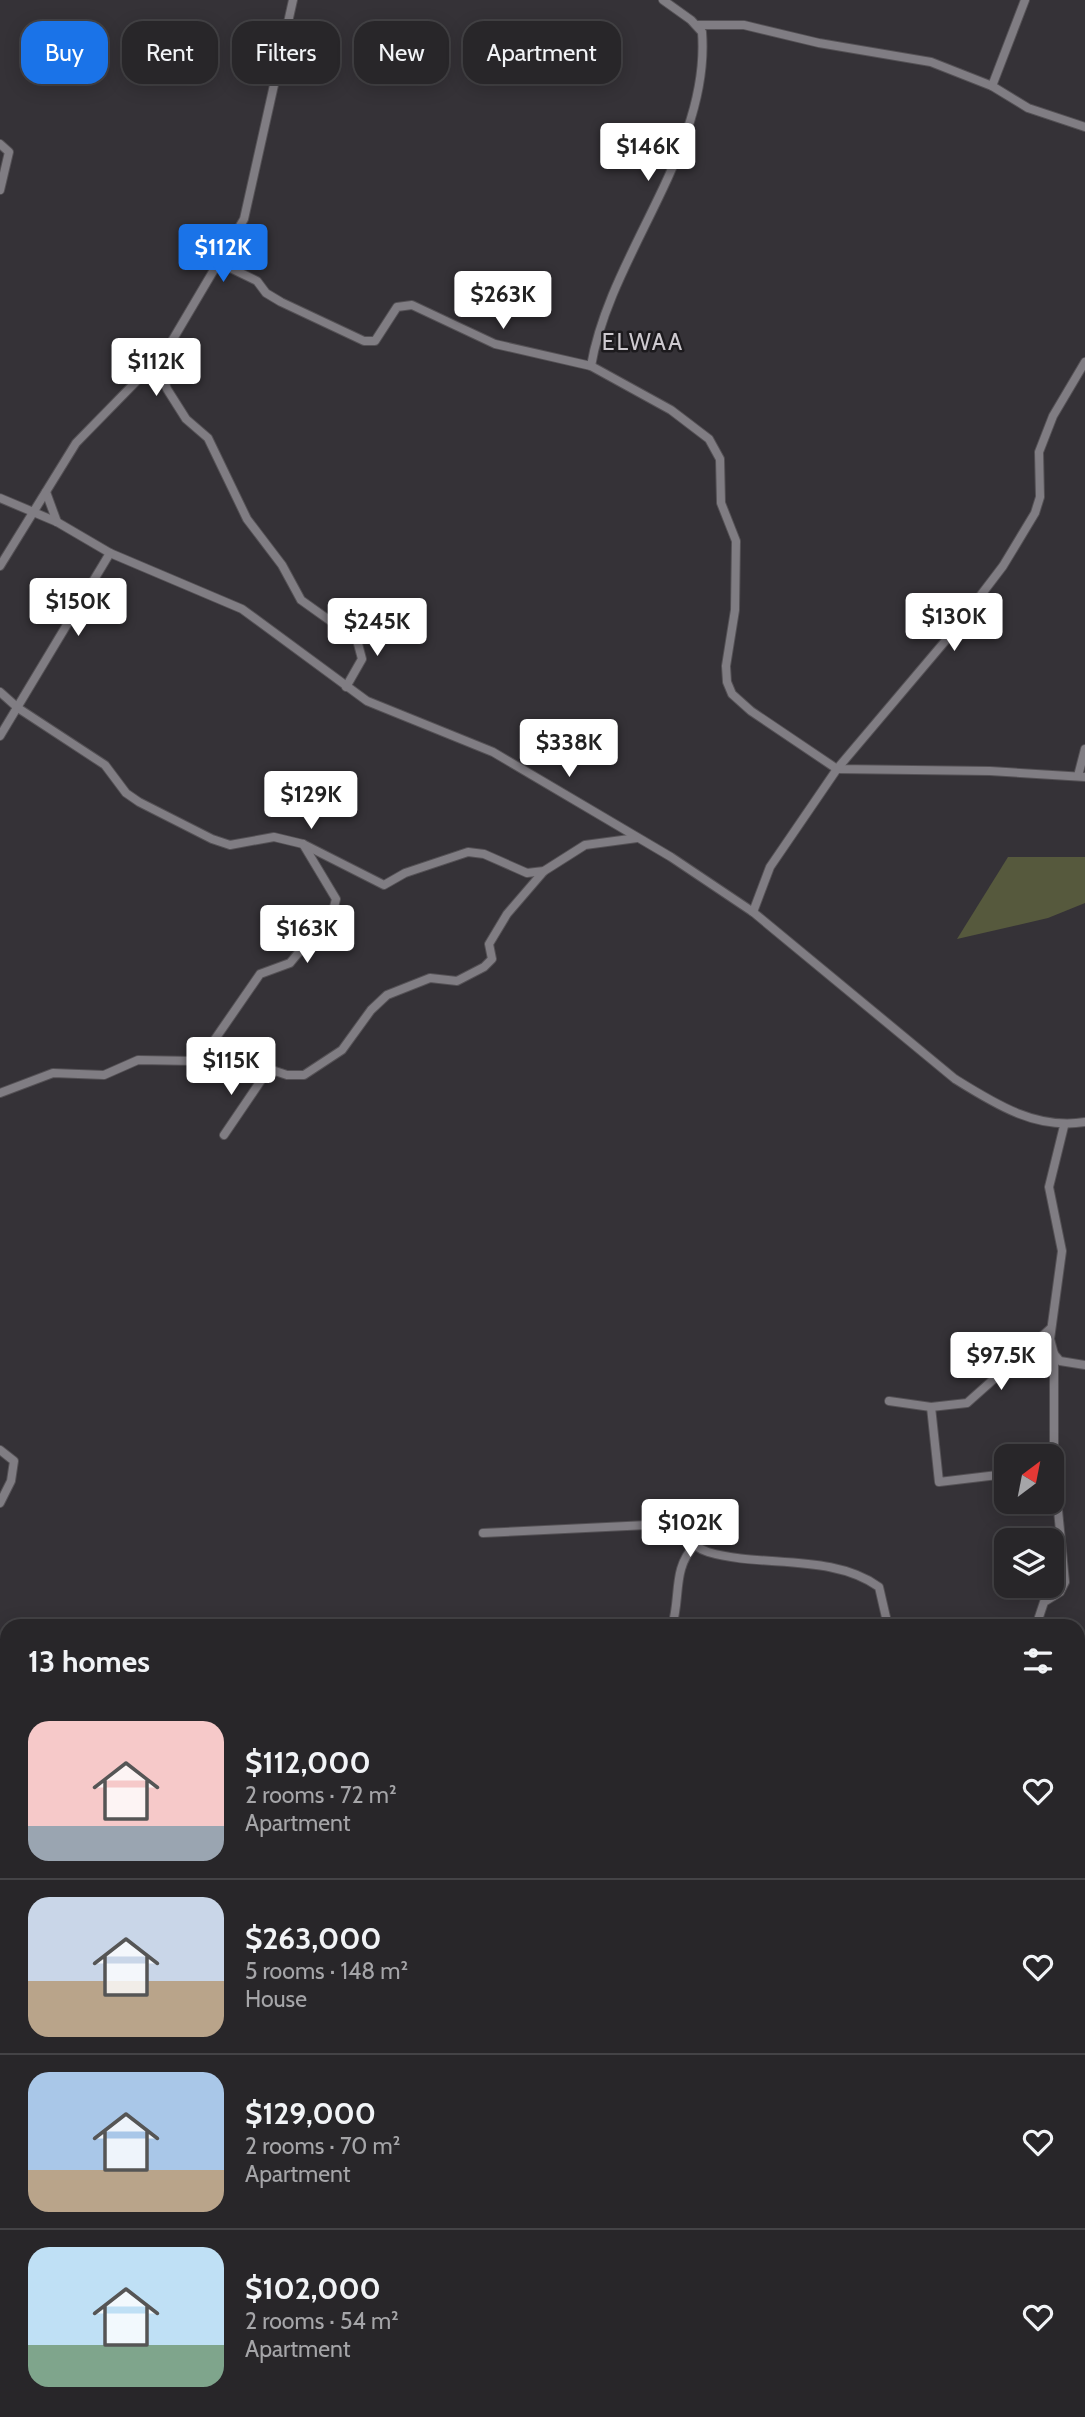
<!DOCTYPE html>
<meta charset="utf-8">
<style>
body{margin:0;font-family:Cabin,sans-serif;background:#343235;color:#f1f3f6;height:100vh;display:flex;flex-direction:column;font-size:26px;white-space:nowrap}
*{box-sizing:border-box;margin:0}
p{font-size:23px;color:#a5a5a8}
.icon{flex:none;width:38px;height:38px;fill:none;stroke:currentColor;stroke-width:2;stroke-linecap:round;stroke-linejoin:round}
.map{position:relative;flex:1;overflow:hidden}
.side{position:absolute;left:0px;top:1619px;width:1085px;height:800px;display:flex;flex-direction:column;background:#282629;border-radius:21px 21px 0 0;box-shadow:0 4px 18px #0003,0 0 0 2px #444346}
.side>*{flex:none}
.guide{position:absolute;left:21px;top:21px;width:700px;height:63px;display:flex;gap:14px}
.needle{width:46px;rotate:32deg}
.fabs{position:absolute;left:994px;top:1444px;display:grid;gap:14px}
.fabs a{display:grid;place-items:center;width:70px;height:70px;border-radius:14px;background:#282629;box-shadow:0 4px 18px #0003,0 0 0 2px #444346;font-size:35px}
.price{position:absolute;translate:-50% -60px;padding:0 16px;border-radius:7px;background:#fff;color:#222;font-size:23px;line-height:46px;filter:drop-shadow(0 2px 4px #0008)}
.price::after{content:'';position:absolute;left:50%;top:42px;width:21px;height:16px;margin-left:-10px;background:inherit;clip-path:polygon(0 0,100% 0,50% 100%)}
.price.current{background:#1a73e8;color:#fff}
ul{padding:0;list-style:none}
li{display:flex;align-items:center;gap:21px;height:175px;padding:0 28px}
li+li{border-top:2px solid #444346}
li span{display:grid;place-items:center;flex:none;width:196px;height:140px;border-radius:21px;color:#555}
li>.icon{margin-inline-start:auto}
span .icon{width:84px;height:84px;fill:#fffc;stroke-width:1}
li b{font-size:30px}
h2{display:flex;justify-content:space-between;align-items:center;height:84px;padding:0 28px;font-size:30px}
.chip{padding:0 24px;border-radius:21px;background:#282629;box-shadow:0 4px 18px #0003,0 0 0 2px #444346;font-size:24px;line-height:63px}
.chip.current{background:#1a73e8;color:#fff}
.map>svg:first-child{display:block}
.green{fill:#56593d}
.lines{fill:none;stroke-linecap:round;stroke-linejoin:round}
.minor-casing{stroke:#545155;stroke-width:10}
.minor{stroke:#807d83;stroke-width:8}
.labels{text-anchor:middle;stroke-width:5;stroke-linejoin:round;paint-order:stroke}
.quarter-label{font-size:23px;letter-spacing:2px;fill:#cecad0;stroke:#1c1a1d}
</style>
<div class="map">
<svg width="1085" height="2417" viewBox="0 0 1085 2417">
<rect width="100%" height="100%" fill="#353237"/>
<path class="green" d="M 1008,857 L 1085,857 L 1085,903 L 1048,918 L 957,939 Z"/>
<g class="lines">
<g class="minor-casing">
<g id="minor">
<path d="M 697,25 L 744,25 L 819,43 L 931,62 L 992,86 L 1028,108 L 1085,127"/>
<path d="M 992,86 L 1025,0"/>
<path d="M 0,144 L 9,152 L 0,190"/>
<path d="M 220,263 L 257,281 L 266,293 L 281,302 L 364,341 L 375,341 L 397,307 L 412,305 L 495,344 L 591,366 L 671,410 L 709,439 L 720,459 L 721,503 L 736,541 L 735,610 L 726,666 L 727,682 L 732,694 L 751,711 L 837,769 L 990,771 L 1085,777"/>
<path d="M 157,362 L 167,389 L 186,419 L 208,438 L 247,519 L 282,565 L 301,600 L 357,640 L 362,659 L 346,687"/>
<path d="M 591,366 C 610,254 711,149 702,32 L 691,20 L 663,0"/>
<path d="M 46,492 L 57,522"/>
<path d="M 0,498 L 57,522 L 110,553 L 242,609 L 367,701 L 493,752 L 671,857 L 753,912 L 955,1079 C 995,1104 1036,1130 1085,1122"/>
<path d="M 0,566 L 76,443 L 166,351 L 244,219 L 293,0"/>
<path d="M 0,692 L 18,708 L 105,765 L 126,793 L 139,802 L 212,839 L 230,845 L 274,837 L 303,844 L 384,885 L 405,873 L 468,852 L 484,854 L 527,873 L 544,871 L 585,845 L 637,838"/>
<path d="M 0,736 L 110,553"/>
<path d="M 1078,776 L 1085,749"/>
<path d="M 753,912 L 770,867 L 837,769 L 952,633 L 1003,566 L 1035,513 L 1040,497 L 1039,452 L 1053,416 L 1085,362"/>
<path d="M 0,1093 L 53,1073 L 104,1075 L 138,1060 L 196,1061 L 204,1055 L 260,974 L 290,963 L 333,911 L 336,899 L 303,844"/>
<path d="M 1064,1126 L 1049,1187 L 1062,1251 L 1050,1339 L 1054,1354 L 1060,1361 L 1085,1365"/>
<path d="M 224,1135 L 264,1076 L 272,1070 L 287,1075 L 304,1075 L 342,1050 L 371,1010 L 387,995 L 430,978 L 457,981 L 484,967 L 492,959 L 489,944 L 507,914 L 544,871"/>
<path d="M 889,1401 L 931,1407 L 967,1403 L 1050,1329"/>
<path d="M 931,1407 L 939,1482 L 1006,1474"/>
<path d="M 0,1450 L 14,1461 L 11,1481 L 0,1503"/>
<path d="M 483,1533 L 668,1524 C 682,1533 692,1547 708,1552 C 761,1568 832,1553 879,1587 L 888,1626"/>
<path d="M 672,1626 C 681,1597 672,1568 695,1545"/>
<path d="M 1036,1626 L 1044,1602 L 1060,1592 L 1065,1582 L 1054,1469 L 1054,1354"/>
<path d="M 1078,1718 L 1085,1719"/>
<path d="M 0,2194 L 7,2197"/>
<path d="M 509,2412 L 525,2417"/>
<path d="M 362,2417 L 365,2412"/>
<path d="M 636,2417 L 638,2412"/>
<path d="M 840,2417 L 842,2412"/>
</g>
</g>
<use href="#minor" class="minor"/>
</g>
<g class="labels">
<g class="quarter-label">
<text x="643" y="350">ELWAA</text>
</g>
</g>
</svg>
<div class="fabs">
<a><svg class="needle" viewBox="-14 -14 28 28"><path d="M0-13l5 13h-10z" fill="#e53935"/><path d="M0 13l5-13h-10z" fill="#a5a5a8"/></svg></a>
<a><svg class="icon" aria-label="layers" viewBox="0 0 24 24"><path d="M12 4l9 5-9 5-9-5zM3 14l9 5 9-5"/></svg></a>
</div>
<b class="price" style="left:648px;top:183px">$146K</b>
<b class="price current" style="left:223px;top:284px">$112K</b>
<b class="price" style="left:503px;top:331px">$263K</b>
<b class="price" style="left:156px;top:398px">$112K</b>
<b class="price" style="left:78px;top:638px">$150K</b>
<b class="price" style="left:954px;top:653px">$130K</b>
<b class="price" style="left:377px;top:658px">$245K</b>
<b class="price" style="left:569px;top:779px">$338K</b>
<b class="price" style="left:311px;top:831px">$129K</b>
<b class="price" style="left:307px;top:965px">$163K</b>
<b class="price" style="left:231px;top:1097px">$115K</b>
<b class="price" style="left:1001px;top:1392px">$97.5K</b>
<b class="price" style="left:690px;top:1559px">$102K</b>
<div class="guide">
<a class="chip current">Buy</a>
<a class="chip">Rent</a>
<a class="chip">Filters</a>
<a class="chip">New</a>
<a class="chip">Apartment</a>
</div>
<section class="side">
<h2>13 homes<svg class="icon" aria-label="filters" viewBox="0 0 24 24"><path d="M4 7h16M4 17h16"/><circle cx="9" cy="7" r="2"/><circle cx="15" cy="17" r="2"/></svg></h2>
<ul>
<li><span style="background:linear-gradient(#f6c9c9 75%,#9aa5b1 0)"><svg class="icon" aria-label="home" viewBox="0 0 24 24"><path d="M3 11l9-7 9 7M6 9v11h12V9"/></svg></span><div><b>$112,000</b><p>2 rooms · 72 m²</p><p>Apartment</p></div><svg class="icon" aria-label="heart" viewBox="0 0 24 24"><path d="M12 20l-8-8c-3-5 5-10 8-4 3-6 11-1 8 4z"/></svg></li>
<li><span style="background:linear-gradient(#c9d6e8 60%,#b9a48a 0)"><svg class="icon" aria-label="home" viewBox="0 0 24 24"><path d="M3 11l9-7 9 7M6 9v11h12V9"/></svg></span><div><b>$263,000</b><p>5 rooms · 148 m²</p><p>House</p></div><svg class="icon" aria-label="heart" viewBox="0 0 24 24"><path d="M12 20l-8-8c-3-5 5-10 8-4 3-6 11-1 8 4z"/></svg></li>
<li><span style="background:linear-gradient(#a9c7e8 70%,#b9a48a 0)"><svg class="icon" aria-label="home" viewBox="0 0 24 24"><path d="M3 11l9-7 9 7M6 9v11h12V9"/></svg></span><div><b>$129,000</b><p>2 rooms · 70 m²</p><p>Apartment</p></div><svg class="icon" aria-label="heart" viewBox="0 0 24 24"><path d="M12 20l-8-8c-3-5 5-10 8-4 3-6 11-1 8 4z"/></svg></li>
<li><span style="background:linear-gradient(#bfe0f5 70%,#7fa58c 0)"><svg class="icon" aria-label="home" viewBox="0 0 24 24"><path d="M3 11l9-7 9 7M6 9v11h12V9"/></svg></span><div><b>$102,000</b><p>2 rooms · 54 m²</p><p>Apartment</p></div><svg class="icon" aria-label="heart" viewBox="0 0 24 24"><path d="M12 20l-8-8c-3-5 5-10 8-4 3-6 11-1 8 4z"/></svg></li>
</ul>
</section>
</div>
